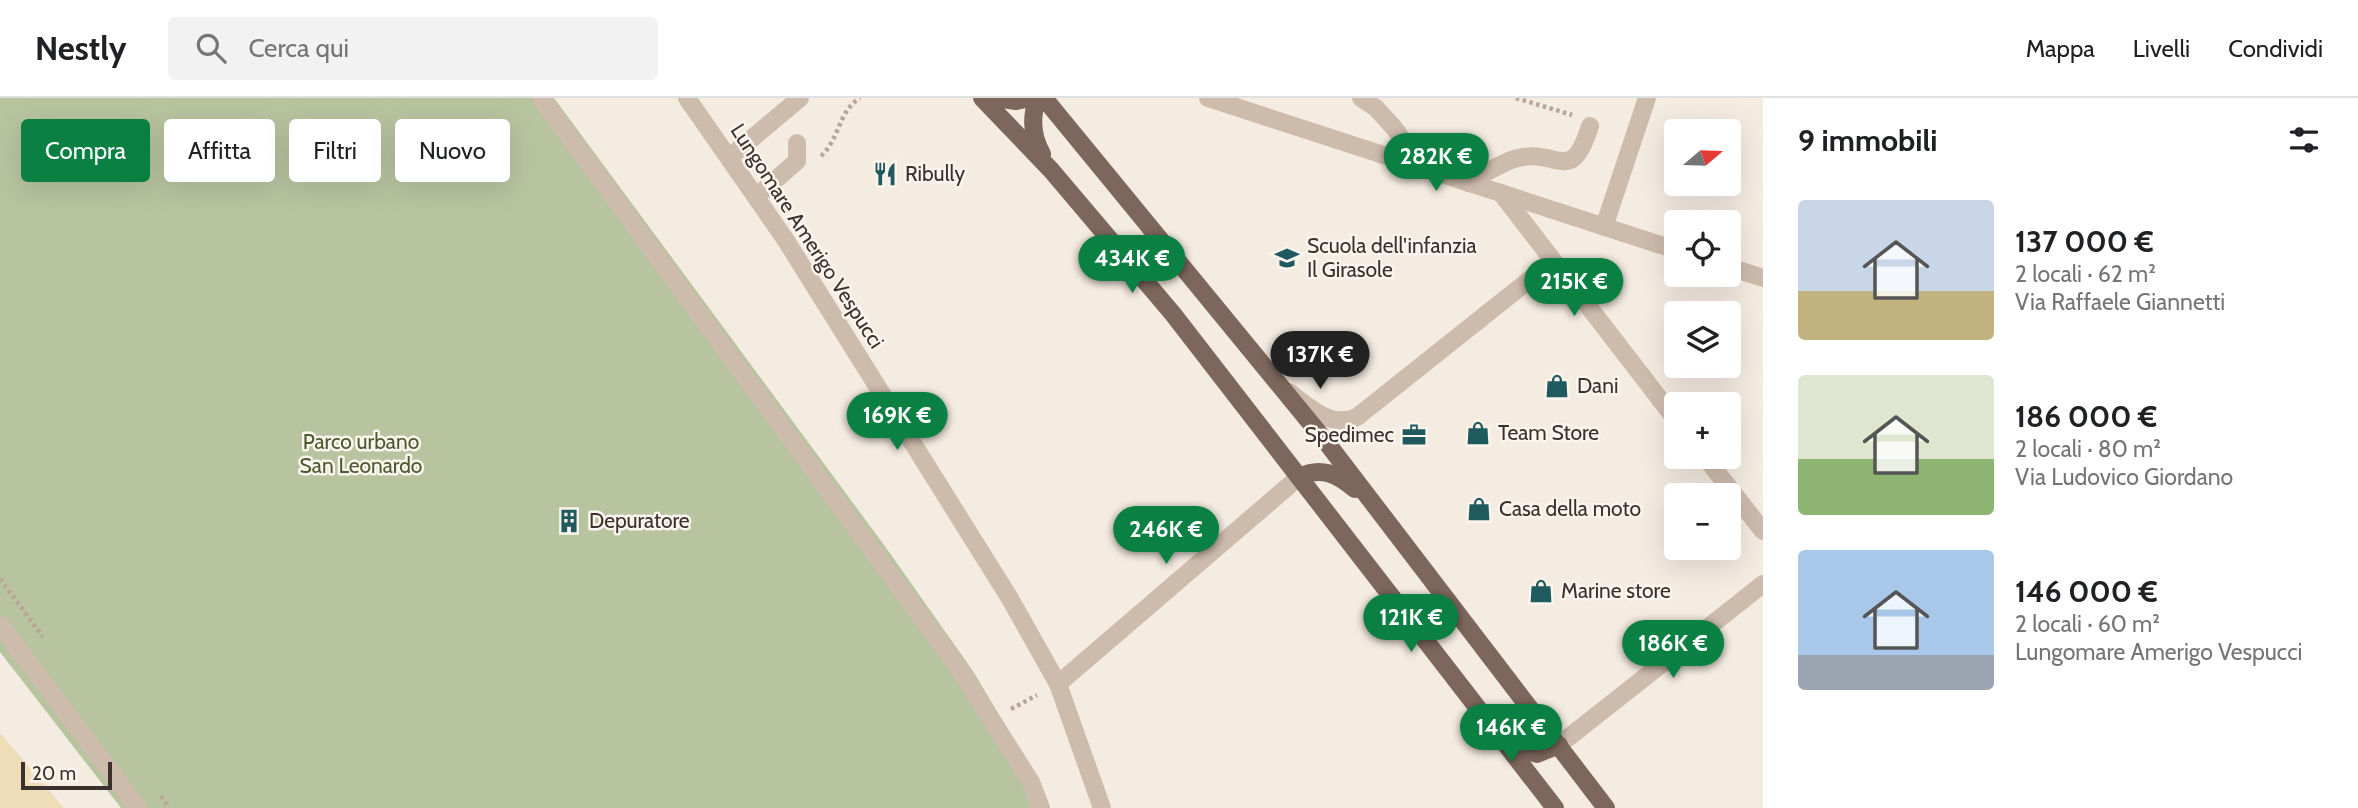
<!DOCTYPE html>
<html lang="it">
<meta charset="utf-8">
<style>
body{margin:0;font-family:Cabin,sans-serif;background:#f2f2f2;color:#202124;height:100vh;display:flex;flex-direction:column;font-size:26px;white-space:nowrap}
*{box-sizing:border-box;margin:0}
p{font-size:23px;color:#757577}
.icon{flex:none;width:38px;height:38px;fill:none;stroke:currentColor;stroke-width:2;stroke-linecap:round;stroke-linejoin:round}
.map{position:relative;flex:1;overflow:hidden}
.side{display:flex;flex-direction:column;background:#fff;width:595px}
.side>*{flex:none}
.top-card{position:absolute;left:21px;top:21px;width:665px;height:63px;display:flex;gap:14px}
.needle{width:46px;rotate:71deg}
.controls{position:absolute;left:1664px;top:21px;display:grid;gap:14px}
.controls a{display:grid;place-items:center;width:77px;height:77px;border-radius:7px;background:#fff;box-shadow:0 7px 28px #0002;font-size:35px}
.scale{position:absolute;left:21px;bottom:18px;width:91px;box-sizing:border-box;padding-left:7px;border:4px solid #3b302b;border-top:0;font-size:19px;line-height:24px;white-space:nowrap;color:#3b302b;-webkit-text-stroke:5px #fbf5ee;paint-order:stroke}
.price{position:absolute;translate:-50% -60px;padding:0 16px;border-radius:24px;background:#0b8043;color:#fff;font-size:23px;line-height:46px;filter:drop-shadow(0 2px 4px #0008)}
.price::after{content:'';position:absolute;left:50%;top:42px;width:21px;height:16px;margin-left:-10px;background:inherit;clip-path:polygon(0 0,100% 0,50% 100%)}
.price.on{background:#222;color:#fff}
ul{padding:0;list-style:none}
li{display:flex;align-items:center;gap:21px;height:175px;padding:0 35px}
li span{display:grid;place-items:center;flex:none;width:196px;height:140px;border-radius:7px;color:#555}
li>.icon{margin-inline-start:auto}
span .icon{width:84px;height:84px;fill:#fffc;stroke-width:1}
li b{font-size:30px}
h2{display:flex;justify-content:space-between;align-items:center;height:84px;padding:0 35px;font-size:30px}
.pill{padding:0 24px;border-radius:7px;background:#fff;box-shadow:0 7px 28px #0002;font-size:24px;line-height:63px}
.pill.on{background:#0b8043;color:#fff}
header{display:flex;align-items:center;gap:42px;box-sizing:border-box;height:98px;padding:0 35px;background:#fff;border-bottom:2px solid #e0e0e0}
header strong{font-size:33px}
nav{display:flex;gap:38px;margin-inline-start:auto;font-size:24px}
.search{width:490px;height:63px;background:#f2f2f2;display:flex;align-items:center;gap:18px;box-sizing:border-box;padding:0 24px;border-radius:7px;color:#757577;font-size:26px}
main{display:flex;flex:1;min-height:0}
.map>svg:first-child{display:block}
.green{fill:#b8c4a0}
.sand{fill:#efdcb8}
.lines{fill:none;stroke-linecap:round;stroke-linejoin:round}
.path{stroke:#b9a596;stroke-width:4.5;stroke-dasharray:3.5 3.5;stroke-linecap:butt}
.minor{stroke:#cdbbac;stroke-width:18}
.major{stroke:#7d675c;stroke-width:18}
.labels{text-anchor:middle;stroke-width:5;stroke-linejoin:round;paint-order:stroke}
.poi-label{font-size:21px;fill:#3b302b;stroke:#fbf5ee;text-anchor:start}
.street-label{font-size:21px;fill:#3b302b;stroke:#fbf5ee}
.park-label{font-size:21px;fill:#4a5a2e;stroke:#fbf5ee}
</style>
<header>
<strong>Nestly</strong>
<div class="search"><svg class="icon" aria-label="search" viewBox="0 0 24 24"><circle cx="10" cy="10" r="6"/><path d="M15 15l6 6"/></svg>Cerca qui</div>
<nav><a>Mappa</a><a>Livelli</a><a>Condividi</a></nav>
</header>
<main>
<div class="map">
<svg width="1763" height="710" viewBox="0 0 1763 710">
<rect width="100%" height="100%" fill="#f4ebe1"/>
<path class="green" d="M 0,0 L 554,0 L 884,447 L 973,573 L 1040,686 L 1048,710 L 121,710 L 0,554 Z"/>
<path class="sand" d="M 0,635 L 64,710 L 0,710 Z"/>
<g class="lines">
<g class="path">
<path d="M 1516,0 L 1572,17"/>
<path d="M 821,58 C 840,41 838,13 860,0"/>
<path d="M 0,481 L 43,539"/>
<path d="M 1011,611 L 1037,597"/>
<path d="M 161,698 L 169,710"/>
</g>
<g class="minor">
<path d="M 541,0 L 958,569 L 1031,684 L 1041,710"/>
<path d="M 687,0 L 785,141 L 1009,499 L 1058,586 L 1102,710"/>
<path d="M 1208,0 L 1676,152"/>
<path d="M 1361,0 L 1376,10 L 1395,31 L 1422,70"/>
<path d="M 730,59 L 800,0"/>
<path d="M 1468,85 C 1483,77 1501,64 1518,60 C 1558,50 1571,89 1590,28"/>
<path d="M 1501,95 L 1676,322"/>
<path d="M 757,98 L 797,63 L 797,45"/>
<path d="M 1604,129 L 1647,0"/>
<path d="M 1729,169 L 1763,180"/>
<path d="M 1289,294 C 1309,309 1331,331 1357,319 L 1553,163"/>
<path d="M 1705,359 L 1763,433"/>
<path d="M 0,527 L 138,710"/>
<path d="M 1058,586 L 1299,379"/>
<path d="M 1559,647 L 1763,486"/>
</g>
<g class="major">
<path d="M 982,0 L 1051,72 L 1173,216 L 1555,710"/>
<path d="M 997,0 L 1016,3 L 1031,0"/>
<path d="M 1038,0 C 1030,20 1032,38 1042,56"/>
<path d="M 1044,0 L 1327,345 L 1606,710"/>
<path d="M 1299,379 C 1321,368 1337,376 1355,391"/>
<path d="M 1508,637 L 1524,652 L 1537,656 L 1559,647"/>
</g>
</g>
<defs>
<g id="restaurant-bare" transform="scale(1.89)"><path d="M-5-6h1v4h1v-4h1v4h1v-4h1v5L-1.5 .5V6h-2V.5L-5-1ZM5-6V6H3V1.5H1.5Q1.5-4 5-6Z" fill="#1f5a5e" stroke="#fbf5ee" stroke-width="2.5" paint-order="stroke"/></g>
<g id="school-bare" transform="scale(1.89)"><path d="M0-5L7-2L0 1L-7-2ZM-4 1L0 2.5L4 1V4Q0 6-4 4Z" fill="#1f5a5e" stroke="#fbf5ee" stroke-width="2.5" paint-order="stroke"/></g>
<g id="shop-bare" transform="scale(1.89)"><path d="M-5-2.5h2.3a2.7 3.5 0 0 1 5.4 0H5L5.5 6h-11ZM-1.5-2.5h3a1.5 2.3 0 0 0-3 0Z" fill="#1f5a5e" stroke="#fbf5ee" stroke-width="2.5" paint-order="stroke"/></g>
<g id="office-bare" transform="scale(1.89)"><path d="M-6-3h4V-5.5h4V-3h4V5H-6ZM-1-4.5V-3h2v-1.5ZM-6 0V1H6V0Z" fill="#1f5a5e" stroke="#fbf5ee" stroke-width="2.5" paint-order="stroke"/></g>
<g id="building-bare" transform="scale(1.89)"><path d="M-4-6H4V6H1V3H-1V6H-4ZM-2.5-4.3h1.7v1.8h-1.7ZM.8-4.3h1.7v1.8H.8ZM-2.5-1h1.7V.8h-1.7ZM.8-1h1.7V.8H.8Z" fill="#1f5a5e" stroke="#fbf5ee" stroke-width="2.5" paint-order="stroke"/></g>
</defs>
<g fill-rule="evenodd">
<use href="#restaurant-bare" x="885" y="76"/>
<use href="#school-bare" x="1287" y="160"/>
<use href="#shop-bare" x="1557" y="288"/>
<use href="#shop-bare" x="1478" y="335"/>
<use href="#office-bare" x="1414" y="337"/>
<use href="#shop-bare" x="1479" y="411"/>
<use href="#building-bare" x="569" y="423"/>
<use href="#shop-bare" x="1541" y="493"/>
</g>
<g class="labels">
<g class="poi-label">
<text x="905" y="83">Ribully</text>
<text x="1307" y="155">Scuola dell'infanzia<tspan x="1307" dy="24">Il Girasole</tspan></text>
<text x="1577" y="295">Dani</text>
<text x="1498" y="342">Team Store</text>
<text x="1394" y="344" text-anchor="end">Spedimec</text>
<text x="1499" y="418">Casa della moto</text>
<text x="589" y="430">Depuratore</text>
<text x="1561" y="500">Marine store</text>
</g>
<g class="street-label">
<text transform="translate(807 138) rotate(57)" y="7">Lungomare Amerigo Vespucci</text>
</g>
<g class="park-label">
<text x="361" y="351">Parco urbano<tspan x="361" dy="24">San Leonardo</tspan></text>
</g>
</g>
</svg>
<div class="controls">
<a><svg class="needle" viewBox="-14 -14 28 28"><path d="M0-13l5 13h-10z" fill="#e53935"/><path d="M0 13l5-13h-10z" fill="#757577"/></svg></a>
<a><svg class="icon" aria-label="locate" viewBox="0 0 24 24"><circle cx="12" cy="12" r="6"/><path d="M12 2v4M12 18v4M2 12h4M18 12h4"/></svg></a>
<a><svg class="icon" aria-label="layers" viewBox="0 0 24 24"><path d="M12 4l9 5-9 5-9-5zM3 14l9 5 9-5"/></svg></a>
<a>+</a>
<a>−</a>
</div>
<div class="scale">20 m</div>
<b class="price" style="left:1436px;top:95px">282K €</b>
<b class="price" style="left:1132px;top:197px">434K €</b>
<b class="price" style="left:1574px;top:220px">215K €</b>
<b class="price on" style="left:1320px;top:293px">137K €</b>
<b class="price" style="left:897px;top:354px">169K €</b>
<b class="price" style="left:1166px;top:468px">246K €</b>
<b class="price" style="left:1411px;top:556px">121K €</b>
<b class="price" style="left:1673px;top:582px">186K €</b>
<b class="price" style="left:1511px;top:666px">146K €</b>
<div class="top-card">
<a class="pill on">Compra</a>
<a class="pill">Affitta</a>
<a class="pill">Filtri</a>
<a class="pill">Nuovo</a>
</div>
</div>
<section class="side">
<h2>9 immobili<svg class="icon" aria-label="filters" viewBox="0 0 24 24"><path d="M4 7h16M4 17h16"/><circle cx="9" cy="7" r="2"/><circle cx="15" cy="17" r="2"/></svg></h2>
<ul>
<li><span style="background:linear-gradient(#c9d6e8 65%,#c2b280 0)"><svg class="icon" aria-label="home" viewBox="0 0 24 24"><path d="M3 11l9-7 9 7M6 9v11h12V9"/></svg></span><div><b>137 000 €</b><p>2 locali · 62 m²</p><p>Via Raffaele Giannetti</p></div></li>
<li><span style="background:linear-gradient(#dfe7d0 60%,#8fb573 0)"><svg class="icon" aria-label="home" viewBox="0 0 24 24"><path d="M3 11l9-7 9 7M6 9v11h12V9"/></svg></span><div><b>186 000 €</b><p>2 locali · 80 m²</p><p>Via Ludovico Giordano</p></div></li>
<li><span style="background:linear-gradient(#a9c7e8 75%,#9aa5b1 0)"><svg class="icon" aria-label="home" viewBox="0 0 24 24"><path d="M3 11l9-7 9 7M6 9v11h12V9"/></svg></span><div><b>146 000 €</b><p>2 locali · 60 m²</p><p>Lungomare Amerigo Vespucci</p></div></li>
</ul>
</section>
</main>
